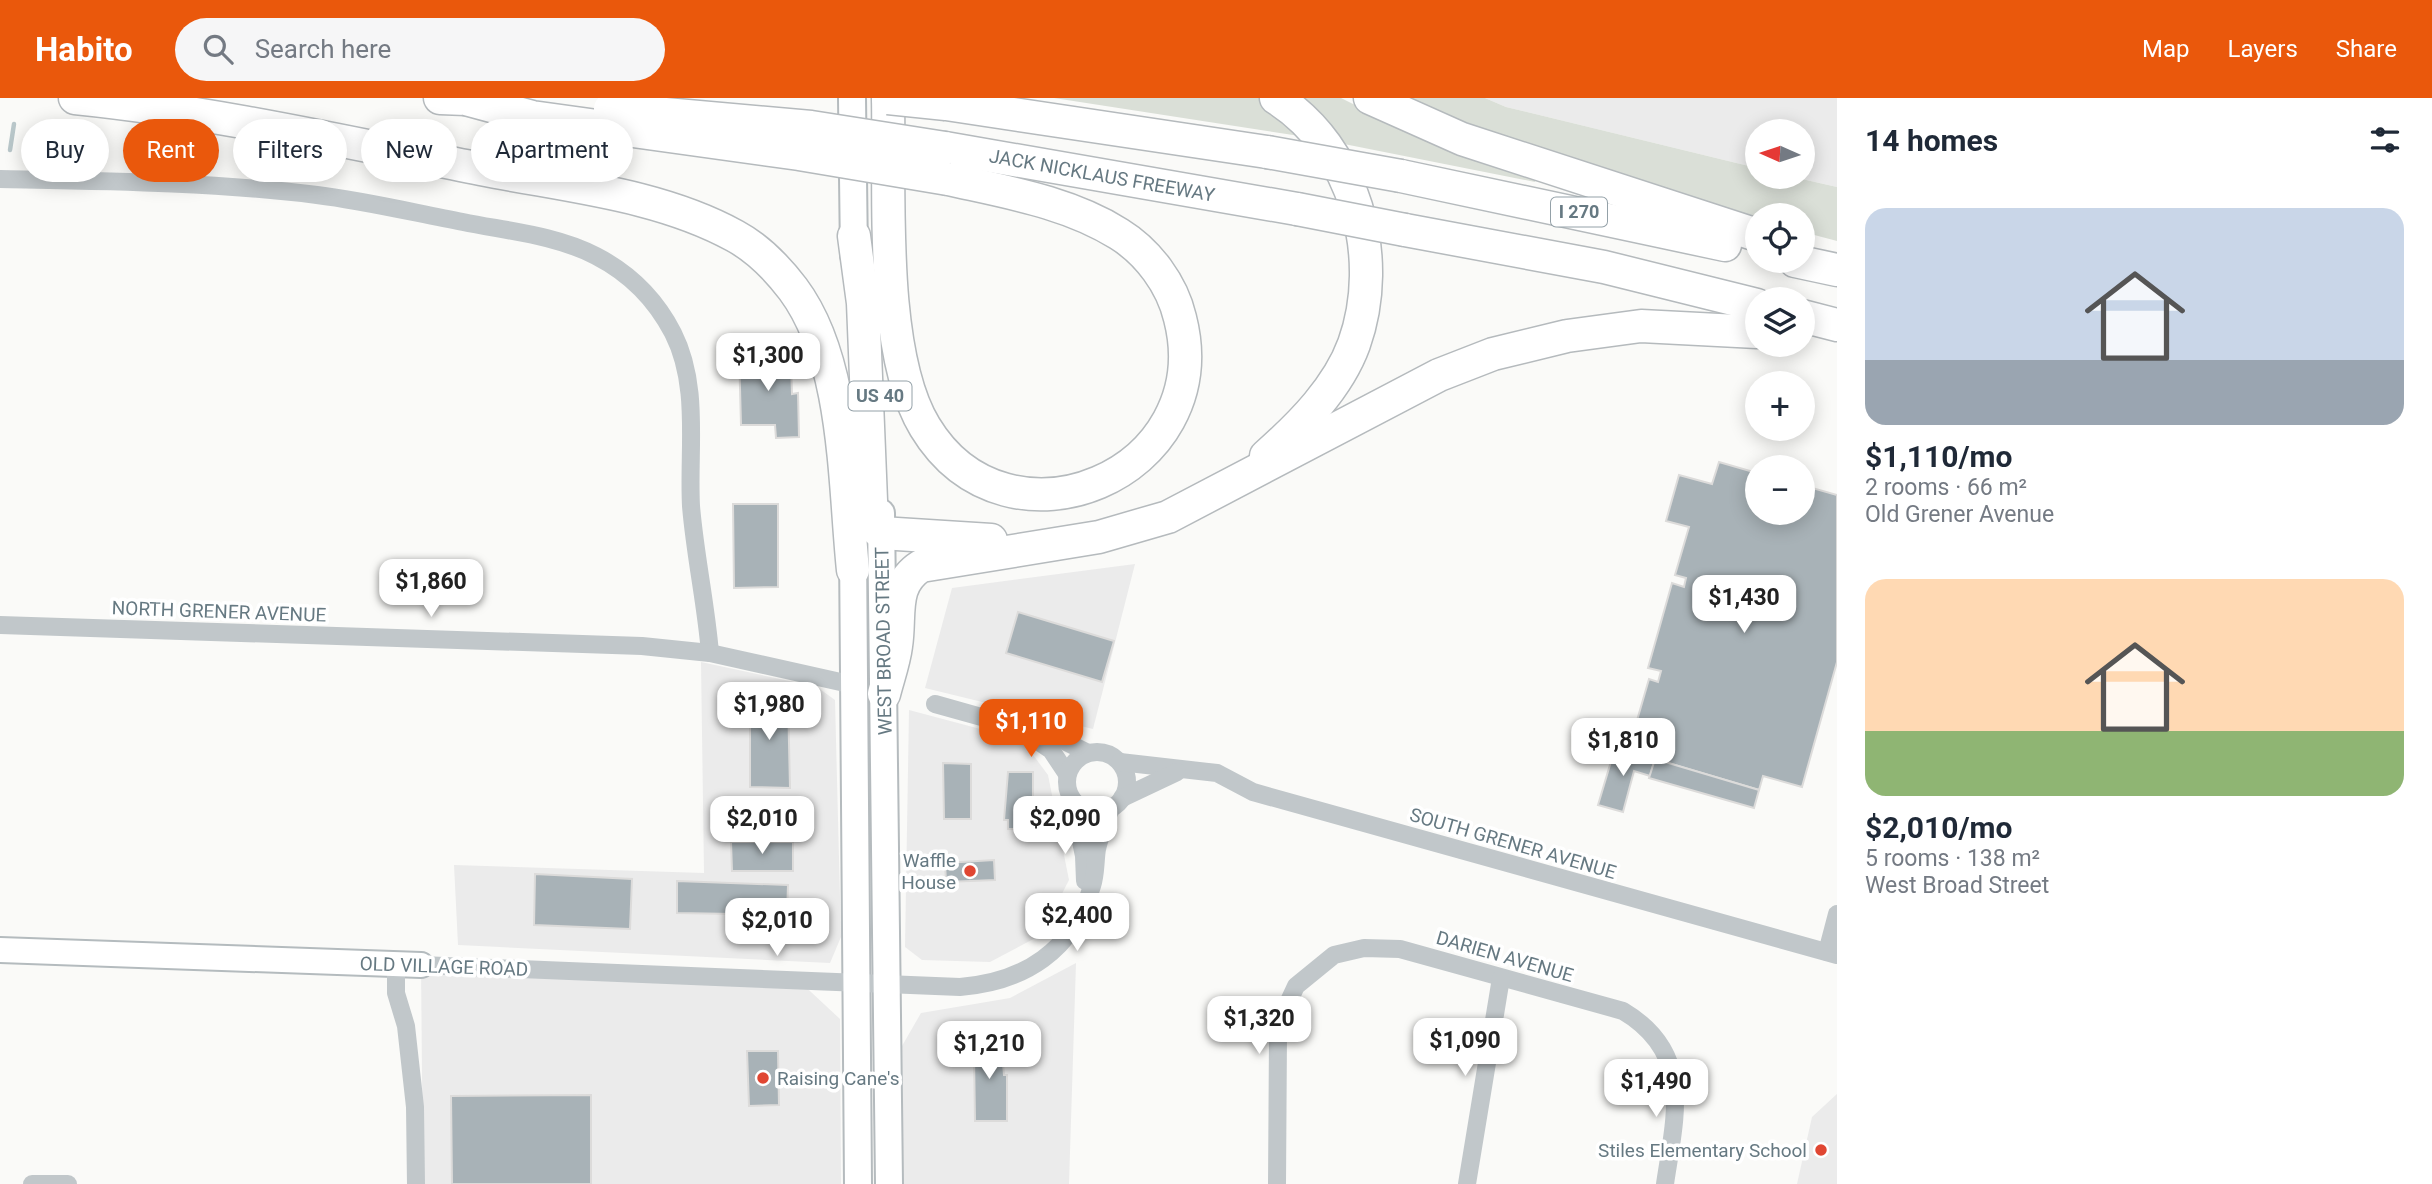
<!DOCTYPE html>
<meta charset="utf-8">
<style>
body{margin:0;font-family:Roboto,sans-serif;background:#f6f6f7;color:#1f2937;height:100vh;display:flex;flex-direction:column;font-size:26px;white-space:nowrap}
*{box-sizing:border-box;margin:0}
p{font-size:23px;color:#747a83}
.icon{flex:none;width:38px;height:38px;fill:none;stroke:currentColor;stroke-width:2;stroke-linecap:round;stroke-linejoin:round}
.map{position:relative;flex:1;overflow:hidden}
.sheet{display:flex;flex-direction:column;background:#fff;width:595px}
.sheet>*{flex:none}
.banner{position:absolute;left:21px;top:21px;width:665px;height:63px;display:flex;gap:14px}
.needle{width:46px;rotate:273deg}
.fabs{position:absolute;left:1745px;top:21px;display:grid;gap:14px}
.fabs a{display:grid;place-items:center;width:70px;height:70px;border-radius:50%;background:#fff;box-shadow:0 4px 18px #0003;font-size:35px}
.price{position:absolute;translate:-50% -60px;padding:0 16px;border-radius:14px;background:#fff;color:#222;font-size:23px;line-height:46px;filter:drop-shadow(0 2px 4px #0008)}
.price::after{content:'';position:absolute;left:50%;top:42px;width:21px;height:16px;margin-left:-10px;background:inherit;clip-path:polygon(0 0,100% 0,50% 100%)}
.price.current{background:#ea580c;color:#fff}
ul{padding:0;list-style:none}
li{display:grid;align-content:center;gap:14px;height:371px;padding:0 28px}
li span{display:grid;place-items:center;height:217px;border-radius:21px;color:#555}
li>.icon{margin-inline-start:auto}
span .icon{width:126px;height:126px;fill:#fffc;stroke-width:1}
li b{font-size:30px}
h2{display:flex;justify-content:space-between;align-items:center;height:84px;padding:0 28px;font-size:30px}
.pill{padding:0 24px;border-radius:32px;background:#fff;box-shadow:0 4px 18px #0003;font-size:24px;line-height:63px}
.pill.current{background:#ea580c;color:#fff}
header{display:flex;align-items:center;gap:42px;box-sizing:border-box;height:98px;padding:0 35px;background:#ea580c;color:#fff}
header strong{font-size:33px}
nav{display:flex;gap:38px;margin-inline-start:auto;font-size:24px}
.search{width:490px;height:63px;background:#f6f6f7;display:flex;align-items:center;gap:18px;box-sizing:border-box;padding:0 24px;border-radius:38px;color:#747a83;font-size:26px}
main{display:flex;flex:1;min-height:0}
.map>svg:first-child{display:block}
.built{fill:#ebebeb}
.green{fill:#dadfd7}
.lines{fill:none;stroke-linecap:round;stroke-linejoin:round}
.stream{stroke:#b9c7ca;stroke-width:4.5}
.building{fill:#a8b2b7;stroke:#dcdbda;stroke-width:2}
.secondary-casing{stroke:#b4bbbe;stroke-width:28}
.primary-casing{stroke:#b5bbbe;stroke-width:30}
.highway-casing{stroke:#b5babd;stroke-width:35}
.street{stroke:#c1c7ca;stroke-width:18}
.secondary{stroke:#fff;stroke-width:24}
.primary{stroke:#fff;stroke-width:26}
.highway{stroke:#fff;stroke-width:32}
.highway-bridge-casing{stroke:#b5babd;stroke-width:35;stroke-linecap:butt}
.highway-bridge{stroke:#fff;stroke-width:32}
.poi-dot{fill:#e04632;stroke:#fff;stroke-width:2.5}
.labels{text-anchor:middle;stroke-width:7;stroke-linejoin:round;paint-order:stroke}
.shield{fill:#fff;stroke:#94a1a8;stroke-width:2}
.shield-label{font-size:18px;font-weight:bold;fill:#667982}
.street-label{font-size:19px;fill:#667982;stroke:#fff}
.poi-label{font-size:19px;fill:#667982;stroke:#fff;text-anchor:end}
</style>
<header>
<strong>Habito</strong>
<div class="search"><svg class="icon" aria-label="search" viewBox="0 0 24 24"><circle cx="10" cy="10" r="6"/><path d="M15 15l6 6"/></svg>Search here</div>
<nav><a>Map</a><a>Layers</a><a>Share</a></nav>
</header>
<main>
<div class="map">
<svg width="1837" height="1086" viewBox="0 0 1837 1086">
<rect width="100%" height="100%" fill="#fafaf8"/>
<g class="built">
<path d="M 1485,0 L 1837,0 L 1837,89 L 1793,79 L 1802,79 L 1802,33 L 1757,33 L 1757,70 L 1506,9 Z"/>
<path d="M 1135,466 L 1093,631 L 925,590 L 952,490 Z"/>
<path d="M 701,564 L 817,589 L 835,602 L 841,839 L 830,865 L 458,847 L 454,767 L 704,775 Z"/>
<path d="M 909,612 L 1022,642 L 1048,677 L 1069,782 L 1041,837 L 990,864 L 922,862 L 905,849 Z"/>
<path d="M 1076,865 L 1069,1086 L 903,1086 L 902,948 L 921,915 L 1010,900 Z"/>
<path d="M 421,867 L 796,880 L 840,921 L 841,1086 L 423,1086 Z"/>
<path d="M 1837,996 L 1837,1086 L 1797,1086 L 1812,1019 Z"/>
</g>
<g class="green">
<path d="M 1054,0 L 1264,0 L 1306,39 Z"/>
<path d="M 1293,0 L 1341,0 L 1427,43 L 1536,79 L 1535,84 L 1334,44 Z"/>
<path d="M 1382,0 L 1485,0 L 1506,9 L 1757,70 L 1757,79 L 1793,79 L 1837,89 L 1837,143 L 1803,134 L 1802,117 L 1757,117 L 1757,122 Z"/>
</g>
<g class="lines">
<path class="stream" d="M 10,52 L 14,26"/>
</g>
<g class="building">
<path d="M 739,253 L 780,254 L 780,267 L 791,266 L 792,296 L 798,295 L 799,339 L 776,340 L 775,327 L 741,327 Z"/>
<path d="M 1719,364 L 1757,375 L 1757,415 L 1802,415 L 1802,387 L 1837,397 L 1837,564 L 1802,689 L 1763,678 L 1759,692 L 1638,656 L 1641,646 L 1631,643 L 1649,581 L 1658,584 L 1661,573 L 1648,570 L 1672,485 L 1684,489 L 1686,480 L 1675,477 L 1689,429 L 1666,423 L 1679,377 L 1712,386 Z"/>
<path d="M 733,406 L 778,406 L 778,489 L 734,490 Z"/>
<path d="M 1018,514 L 1114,543 L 1102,584 L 1006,555 Z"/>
<path d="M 754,594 L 775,594 L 775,600 L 788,600 L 790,690 L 750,689 L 750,601 L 754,601 Z"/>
<path d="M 1615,650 L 1655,661 L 1650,678 L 1634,673 L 1623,714 L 1598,707 Z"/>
<path d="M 1655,661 L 1759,692 L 1754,710 L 1649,680 Z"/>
<path d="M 943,665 L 971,666 L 971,721 L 944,721 Z"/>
<path d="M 1008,674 L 1033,674 L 1033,731 L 1008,731 L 1008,722 L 1004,722 Z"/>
<path d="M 731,744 L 793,744 L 793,773 L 732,773 Z"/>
<path d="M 994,762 L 995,782 L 946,784 L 945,765 Z"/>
<path d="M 535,776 L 632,781 L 630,831 L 534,827 Z"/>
<path d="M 677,783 L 788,787 L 787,817 L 677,815 Z"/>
<path d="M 970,941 L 1001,941 L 1004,977 L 1007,977 L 1007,1023 L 975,1023 L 974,957 L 970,957 Z"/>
<path d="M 747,953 L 778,953 L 779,1007 L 749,1008 Z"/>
<path d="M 591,997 L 591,1086 L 452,1086 L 451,998 Z"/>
</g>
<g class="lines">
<g class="secondary-casing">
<path id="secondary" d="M 0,852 L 421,867"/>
</g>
<g class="primary-casing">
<g id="primary">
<path d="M 852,0 L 854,157"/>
<path d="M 881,415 L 889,1086"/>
<path d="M 853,451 L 858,1086"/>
</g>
</g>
<g class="highway-casing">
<g id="highway">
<path d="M 75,0 C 213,14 346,44 481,71 C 565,88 659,96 735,138 C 759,151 777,170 793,191 C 847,263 844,386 853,472"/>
<path d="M 440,0 L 466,1"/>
<path d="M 888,0 C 890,89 879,254 925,329 C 1008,466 1220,376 1180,220 C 1172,186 1148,154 1119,136 C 1068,104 1006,94 948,81"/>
<path d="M 1370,0 L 1462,41 L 1757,137"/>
<path d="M 946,6 L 1267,54"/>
<path d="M 945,50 L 1297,111"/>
<path d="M 1401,78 L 1725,147"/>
<path d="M 1405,132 L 1604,169 L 1757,207"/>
<path d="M 854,138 L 863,205 L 872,427 L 881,435 L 991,442"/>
<path d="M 1795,163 L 1837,172"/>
<path d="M 1802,218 L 1837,227"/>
<path d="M 1266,358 C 1301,327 1338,290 1354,246 C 1385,159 1355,50 1276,0"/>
<path d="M 884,596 C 888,580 894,564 896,548 C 901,517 891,487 921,468 L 1099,439 L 1168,419 L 1439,277 L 1493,256 L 1567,238 L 1641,228 L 1757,234"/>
</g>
</g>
<g class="street">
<path d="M 0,81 C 105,83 213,84 317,97 C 366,103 415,115 463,124 C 507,133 556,137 596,158 C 629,175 656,202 673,235 C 700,288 688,351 691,408 C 695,457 706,506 710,555"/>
<path d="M 0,527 L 642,548 L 710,555 L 854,587"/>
<path d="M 935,606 L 1060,641 L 1088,655"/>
<path d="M 1032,639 L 1051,652 L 1067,676"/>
<circle cx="1097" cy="684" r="30"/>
<path d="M 1120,664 L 1217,675 L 1253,694 L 1837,857"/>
<path d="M 1122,700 L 1177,674"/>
<path d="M 1072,701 L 1084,758 L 1085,783"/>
<path d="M 1827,854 L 1837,816"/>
<path d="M 396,866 L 396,895 L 406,928 L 415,1009 L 416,1086"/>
<path d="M 421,867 L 960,889 C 1024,884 1073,853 1092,788 C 1096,776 1095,764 1097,751 C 1100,737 1106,723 1111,710"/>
<path d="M 32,1086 L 68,1086"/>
<path d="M 1277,1086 L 1278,936 L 1283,916 L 1296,888 L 1334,857 L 1364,850 L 1400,851 L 1623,913 C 1694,955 1675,1018 1665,1086"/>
<path d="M 1467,1086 L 1501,880"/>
</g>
<use href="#secondary" class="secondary"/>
<use href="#primary" class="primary"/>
<use href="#highway" class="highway"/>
<g class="highway-bridge-casing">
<g id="highway-bridge">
<path d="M 888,0 L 946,6"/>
<path d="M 466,1 L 532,19 L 799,56 L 948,81"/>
<path d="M 610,11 L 811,29 L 945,50"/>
<path d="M 1267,54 L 1401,78"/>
<path d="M 1297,111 L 1405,132"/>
</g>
</g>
<use href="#highway-bridge" class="highway-bridge"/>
</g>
<g class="poi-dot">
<circle cx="970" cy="773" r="7"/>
<circle cx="763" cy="980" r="7"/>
<circle cx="1821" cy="1052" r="7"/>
</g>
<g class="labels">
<g class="shield">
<rect x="1551" y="99.5" width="56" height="29" rx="5"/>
<rect x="848.5" y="283.5" width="63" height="29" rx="5"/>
</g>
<g class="shield-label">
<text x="1579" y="120">I 270</text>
<text x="880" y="304">US 40</text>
</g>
<g class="street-label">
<text transform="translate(1102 77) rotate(10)" y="7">JACK NICKLAUS FREEWAY</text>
<text transform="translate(219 513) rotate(2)" y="7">NORTH GRENER AVENUE</text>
<text transform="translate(883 543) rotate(-91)" y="7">WEST BROAD STREET</text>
<text transform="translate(1513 745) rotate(16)" y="7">SOUTH GRENER AVENUE</text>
<text transform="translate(1505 858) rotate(16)" y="7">DARIEN AVENUE</text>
<text transform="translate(444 868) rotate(2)" y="7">OLD VILLAGE ROAD</text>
</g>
<g class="poi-label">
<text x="956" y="769">Waffle<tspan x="956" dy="22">House</tspan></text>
<text x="777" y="987" text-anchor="start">Raising Cane's</text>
<text x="1807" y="1059">Stiles Elementary School</text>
</g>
</g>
</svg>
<div class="fabs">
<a><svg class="needle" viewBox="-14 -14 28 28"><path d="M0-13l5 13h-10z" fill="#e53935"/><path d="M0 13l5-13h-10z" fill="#747a83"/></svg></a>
<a><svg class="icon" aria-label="locate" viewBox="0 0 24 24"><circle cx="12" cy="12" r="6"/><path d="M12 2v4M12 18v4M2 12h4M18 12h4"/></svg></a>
<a><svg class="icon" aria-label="layers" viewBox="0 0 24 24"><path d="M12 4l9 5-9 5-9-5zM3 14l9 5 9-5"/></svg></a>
<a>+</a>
<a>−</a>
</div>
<b class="price" style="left:768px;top:295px">$1,300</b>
<b class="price" style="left:431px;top:521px">$1,860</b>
<b class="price" style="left:1744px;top:537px">$1,430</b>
<b class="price" style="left:769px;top:644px">$1,980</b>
<b class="price current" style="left:1031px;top:661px">$1,110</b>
<b class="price" style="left:1623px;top:680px">$1,810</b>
<b class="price" style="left:762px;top:758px">$2,010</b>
<b class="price" style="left:1065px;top:758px">$2,090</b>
<b class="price" style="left:1077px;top:855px">$2,400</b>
<b class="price" style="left:777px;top:860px">$2,010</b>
<b class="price" style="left:1259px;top:958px">$1,320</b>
<b class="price" style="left:1465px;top:980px">$1,090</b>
<b class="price" style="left:989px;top:983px">$1,210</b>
<b class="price" style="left:1656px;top:1021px">$1,490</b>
<div class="banner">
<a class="pill">Buy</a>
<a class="pill current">Rent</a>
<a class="pill">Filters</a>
<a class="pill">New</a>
<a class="pill">Apartment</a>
</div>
</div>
<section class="sheet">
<h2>14 homes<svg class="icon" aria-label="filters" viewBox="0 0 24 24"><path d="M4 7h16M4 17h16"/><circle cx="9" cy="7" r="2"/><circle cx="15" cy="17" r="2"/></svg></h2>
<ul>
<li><span style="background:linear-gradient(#c9d6e8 70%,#9aa5b1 0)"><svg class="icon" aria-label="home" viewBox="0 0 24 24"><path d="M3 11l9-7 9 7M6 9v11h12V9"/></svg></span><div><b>$1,110/mo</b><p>2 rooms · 66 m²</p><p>Old Grener Avenue</p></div></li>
<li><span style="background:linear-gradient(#ffd9b3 70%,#8fb573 0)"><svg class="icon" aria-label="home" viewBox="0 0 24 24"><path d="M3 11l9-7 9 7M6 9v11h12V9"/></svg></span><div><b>$2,010/mo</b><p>5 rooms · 138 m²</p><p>West Broad Street</p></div></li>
</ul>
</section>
</main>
